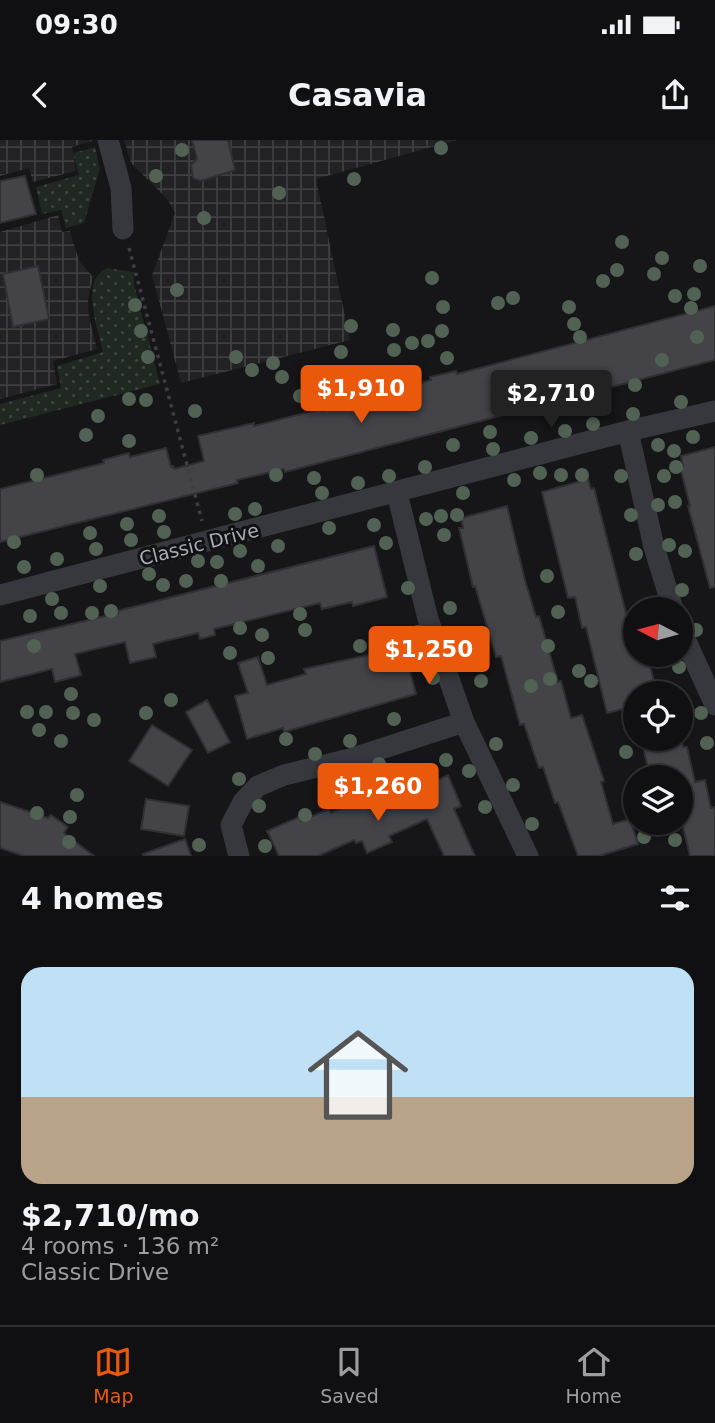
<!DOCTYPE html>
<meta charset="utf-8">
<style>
body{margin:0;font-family:"DejaVu Sans",sans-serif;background:#1e1e20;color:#f1f3f6;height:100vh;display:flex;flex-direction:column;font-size:26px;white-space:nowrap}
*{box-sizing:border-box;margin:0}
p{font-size:23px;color:#9c9d9f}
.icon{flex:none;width:38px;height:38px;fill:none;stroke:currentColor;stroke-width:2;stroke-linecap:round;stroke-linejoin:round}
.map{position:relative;height:716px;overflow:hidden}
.panel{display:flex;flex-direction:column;background:#101012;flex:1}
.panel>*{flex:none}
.needle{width:46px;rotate:276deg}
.buttons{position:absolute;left:623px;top:457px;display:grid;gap:14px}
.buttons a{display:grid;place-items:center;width:70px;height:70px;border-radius:50%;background:#101012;box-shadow:0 2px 5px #0004,0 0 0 2px #303032;font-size:35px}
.price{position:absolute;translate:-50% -60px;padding:0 16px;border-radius:7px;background:#ea580c;color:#fff;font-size:23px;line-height:46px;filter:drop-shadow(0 2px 4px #0008)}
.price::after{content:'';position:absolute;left:50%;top:42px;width:21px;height:16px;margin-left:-10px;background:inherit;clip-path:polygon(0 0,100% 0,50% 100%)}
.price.on{background:#222;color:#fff}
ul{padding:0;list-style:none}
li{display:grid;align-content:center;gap:14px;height:371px;padding:0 21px}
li+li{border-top:2px solid #303032}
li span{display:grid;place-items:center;height:217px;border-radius:21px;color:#555}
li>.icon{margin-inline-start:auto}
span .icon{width:126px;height:126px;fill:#fffc;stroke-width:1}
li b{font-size:30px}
h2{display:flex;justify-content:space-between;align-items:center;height:84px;padding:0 21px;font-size:30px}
.status{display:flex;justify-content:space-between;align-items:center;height:49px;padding:0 35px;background:#101012;direction:ltr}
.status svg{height:19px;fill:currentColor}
header{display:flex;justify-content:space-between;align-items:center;height:91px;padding:0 21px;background:#101012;font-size:32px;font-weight:700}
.tabs{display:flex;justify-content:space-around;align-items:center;height:98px;border-top:2px solid #303032;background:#101012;font-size:19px;color:#9c9d9f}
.tabs a{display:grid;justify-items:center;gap:4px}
.tabs .on{color:#ea580c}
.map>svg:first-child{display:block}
.industrial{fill:url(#industrial-grid)}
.grass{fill:url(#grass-dots)}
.building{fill:#434348;stroke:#303034;stroke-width:2}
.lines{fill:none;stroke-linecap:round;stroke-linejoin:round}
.path{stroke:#3d3e44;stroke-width:3.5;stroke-dasharray:3.5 5;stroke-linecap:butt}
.minor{stroke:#37383d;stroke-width:21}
.tree{fill:#516254}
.labels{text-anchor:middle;stroke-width:6;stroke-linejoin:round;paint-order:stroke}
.street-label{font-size:19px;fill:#a9acb7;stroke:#111113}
</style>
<div class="status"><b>09:30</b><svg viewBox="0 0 49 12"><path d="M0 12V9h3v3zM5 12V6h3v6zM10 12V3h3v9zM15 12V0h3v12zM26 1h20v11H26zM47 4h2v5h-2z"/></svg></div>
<header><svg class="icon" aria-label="back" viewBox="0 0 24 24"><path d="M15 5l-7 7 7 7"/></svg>Casavia<svg class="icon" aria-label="share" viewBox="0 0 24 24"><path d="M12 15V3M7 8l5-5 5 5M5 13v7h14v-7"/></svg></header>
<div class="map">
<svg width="715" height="716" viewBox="0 0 715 716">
<defs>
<pattern id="industrial-grid" width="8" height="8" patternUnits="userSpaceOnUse" patternTransform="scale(1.75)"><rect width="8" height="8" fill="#222225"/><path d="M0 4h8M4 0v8" fill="none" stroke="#3f3f42"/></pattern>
<pattern id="grass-dots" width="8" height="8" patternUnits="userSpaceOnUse" patternTransform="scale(1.75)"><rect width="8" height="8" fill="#202822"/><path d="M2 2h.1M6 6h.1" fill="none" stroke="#3e4440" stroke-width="1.8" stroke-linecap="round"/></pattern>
</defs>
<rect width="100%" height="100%" fill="#161618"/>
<g class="industrial">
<path d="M 0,0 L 92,0 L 92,1 L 72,7 L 76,31 L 33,42 L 29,28 L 0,36 Z"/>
<path d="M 124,0 L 457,0 L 316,39 L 350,200 L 181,243 L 152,135 L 175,73 L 167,59 L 131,23 Z"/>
<path d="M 58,75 L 62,92 L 70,91 L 79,121 L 93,137 L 88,160 L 89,177 L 97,209 L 53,221 L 57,244 L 0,259 L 0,92 Z"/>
</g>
<g class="grass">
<path d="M 95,7 L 100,29 L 84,83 L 66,88 L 61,70 L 42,74 L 36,47 L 79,35 L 73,13 Z"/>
<path d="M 107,128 L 134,132 L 134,144 L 160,244 L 0,285 L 0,264 L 61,248 L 57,226 L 103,212 C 99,192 84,153 98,135 C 100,132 104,130 107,128 Z"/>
</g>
<g class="building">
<path d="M 192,0 L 228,0 L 235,30 L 201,41 L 193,38 L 191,25 L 197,19 Z"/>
<path d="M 25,36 L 36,74 L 0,83 L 0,41 Z"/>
<path d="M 38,126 L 49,179 L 13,187 L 3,134 Z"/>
<path d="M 715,166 L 715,220 L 377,308 L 285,332 L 284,329 L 237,340 L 238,343 L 0,402 L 0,349 L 104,323 L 103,320 L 129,313 L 130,317 L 166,308 L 171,327 L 173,326 L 174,329 L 204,321 L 198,296 L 254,283 L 254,286 L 321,269 L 322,271 L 431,240 L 430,237 L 456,231 L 457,234 Z"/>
<path d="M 715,307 L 715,447 L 710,448 L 688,366 L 690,366 L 680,327 L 683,326 L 681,316 Z"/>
<path d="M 588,339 L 591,349 L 594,348 L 626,473 L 635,471 L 635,514 L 647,514 L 657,553 L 635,553 L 635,566 L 607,573 L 586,487 L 582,488 L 575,457 L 568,458 L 542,352 Z"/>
<path d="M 507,366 L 525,440 L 536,477 L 539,476 L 558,542 L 561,541 L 571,578 L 582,575 L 604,641 L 601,642 L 613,684 L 630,679 L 638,704 L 599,716 L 578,716 L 558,662 L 555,663 L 543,627 L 539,628 L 524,584 L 520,585 L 501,516 L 496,517 L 475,446 L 473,447 L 459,388 L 463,388 L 461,378 Z"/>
<path d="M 374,406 L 387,457 L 353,466 L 352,462 L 322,469 L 320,463 L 214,489 L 215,495 L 200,499 L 198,493 L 153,504 L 156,517 L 130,523 L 125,502 L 75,514 L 81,535 L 55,542 L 52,529 L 0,542 L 0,501 L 118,473 L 117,471 Z"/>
<path d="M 403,505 L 416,554 L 284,592 L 283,588 L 247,599 L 235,556 L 248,553 L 238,523 L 258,517 L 267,545 L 306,534 L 304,529 L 369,515 L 369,513 Z"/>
<path d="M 207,560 L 230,602 L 208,613 L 186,572 Z"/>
<path d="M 152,585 L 192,610 L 168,646 L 129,621 Z"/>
<path d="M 641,598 L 681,598 L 683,607 L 687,607 L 695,642 L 705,640 L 711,668 L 715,667 L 715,716 L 690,716 L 681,679 L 681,637 L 650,637 Z"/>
<path d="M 448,635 L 461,666 L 454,669 L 475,716 L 444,716 L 427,679 L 389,696 L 392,702 L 367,713 L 362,701 L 356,703 L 354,700 L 318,716 L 279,716 L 267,691 L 299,677 L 301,681 L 329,669 L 331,673 L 371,656 L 374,662 L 402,650 L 404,655 Z"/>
<path d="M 146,659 L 189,666 L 184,696 L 141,689 Z"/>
<path d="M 0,662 L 48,678 L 51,675 L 68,687 L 64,693 L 94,716 L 24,716 L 0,708 Z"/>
<path d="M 185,699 L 191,716 L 143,716 L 143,714 Z"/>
</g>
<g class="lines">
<path class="path" d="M 129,108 L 202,381"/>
<g class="minor">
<path d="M 108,0 L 121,48 L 123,89"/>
<path d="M 628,291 L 654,407 L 673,469"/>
<path d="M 397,353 L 428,479 L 464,582 L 528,716"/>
<path d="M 0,455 L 628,291 L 715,271"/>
<path d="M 681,490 L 715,565"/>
<path d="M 239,716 L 231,685 L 243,662 L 258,646 L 284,635 L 350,619 L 464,582"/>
</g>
</g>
<g class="tree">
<circle cx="441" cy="8" r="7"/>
<circle cx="182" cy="10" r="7"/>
<circle cx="156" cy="36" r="7"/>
<circle cx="354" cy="39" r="7"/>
<circle cx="279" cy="53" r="7"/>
<circle cx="204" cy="78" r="7"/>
<circle cx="622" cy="102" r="7"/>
<circle cx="662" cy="118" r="7"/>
<circle cx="700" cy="126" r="7"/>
<circle cx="617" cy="130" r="7"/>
<circle cx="654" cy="134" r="7"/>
<circle cx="432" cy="138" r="7"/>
<circle cx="603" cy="141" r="7"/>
<circle cx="177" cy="150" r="7"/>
<circle cx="694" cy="154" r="7"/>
<circle cx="675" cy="156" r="7"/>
<circle cx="513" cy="158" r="7"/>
<circle cx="498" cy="163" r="7"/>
<circle cx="135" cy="165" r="7"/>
<circle cx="443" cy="167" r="7"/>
<circle cx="569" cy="167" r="7"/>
<circle cx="691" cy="168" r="7"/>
<circle cx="574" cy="184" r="7"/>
<circle cx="351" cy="186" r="7"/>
<circle cx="393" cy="190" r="7"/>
<circle cx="141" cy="191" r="7"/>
<circle cx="442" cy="191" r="7"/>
<circle cx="580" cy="197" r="7"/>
<circle cx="697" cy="197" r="7"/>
<circle cx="428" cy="201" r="7"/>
<circle cx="412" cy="203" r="7"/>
<circle cx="394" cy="210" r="7"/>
<circle cx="341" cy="212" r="7"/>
<circle cx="148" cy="217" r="7"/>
<circle cx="236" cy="217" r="7"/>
<circle cx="447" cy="218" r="7"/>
<circle cx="662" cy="220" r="7"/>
<circle cx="273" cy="223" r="7"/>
<circle cx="252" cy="230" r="7"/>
<circle cx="282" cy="237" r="7"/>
<circle cx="635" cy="245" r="7"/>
<circle cx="588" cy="252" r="7"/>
<circle cx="300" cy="256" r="7"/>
<circle cx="129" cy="259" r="7"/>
<circle cx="146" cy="260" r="7"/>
<circle cx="681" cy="262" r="7"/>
<circle cx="596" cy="265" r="7"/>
<circle cx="195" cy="271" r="7"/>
<circle cx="633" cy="274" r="7"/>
<circle cx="98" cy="276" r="7"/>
<circle cx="593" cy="284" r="7"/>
<circle cx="565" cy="291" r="7"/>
<circle cx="490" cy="292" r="7"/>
<circle cx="86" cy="295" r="7"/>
<circle cx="693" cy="297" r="7"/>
<circle cx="531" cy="298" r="7"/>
<circle cx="129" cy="301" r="7"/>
<circle cx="453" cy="305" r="7"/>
<circle cx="658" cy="305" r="7"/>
<circle cx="493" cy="309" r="7"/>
<circle cx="674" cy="311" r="7"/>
<circle cx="425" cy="327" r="7"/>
<circle cx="676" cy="327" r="7"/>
<circle cx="540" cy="333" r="7"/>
<circle cx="37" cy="335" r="7"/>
<circle cx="276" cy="335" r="7"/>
<circle cx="561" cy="335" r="7"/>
<circle cx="582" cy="335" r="7"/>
<circle cx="389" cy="336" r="7"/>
<circle cx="621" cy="336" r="7"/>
<circle cx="664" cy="336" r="7"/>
<circle cx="314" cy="338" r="7"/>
<circle cx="514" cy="340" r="7"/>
<circle cx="358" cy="343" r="7"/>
<circle cx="322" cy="353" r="7"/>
<circle cx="463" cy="353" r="7"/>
<circle cx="675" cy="362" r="7"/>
<circle cx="658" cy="365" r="7"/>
<circle cx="255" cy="369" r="7"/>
<circle cx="235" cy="374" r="7"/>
<circle cx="457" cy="375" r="7"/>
<circle cx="631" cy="375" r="7"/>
<circle cx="159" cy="376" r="7"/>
<circle cx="441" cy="376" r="7"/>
<circle cx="426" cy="379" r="7"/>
<circle cx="127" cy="384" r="7"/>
<circle cx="374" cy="385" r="7"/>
<circle cx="329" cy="388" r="7"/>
<circle cx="164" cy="392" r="7"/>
<circle cx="90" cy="393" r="7"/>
<circle cx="444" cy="395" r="7"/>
<circle cx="131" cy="400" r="7"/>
<circle cx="14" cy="402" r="7"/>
<circle cx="386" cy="403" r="7"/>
<circle cx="669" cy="405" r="7"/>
<circle cx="278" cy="406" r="7"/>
<circle cx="96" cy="409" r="7"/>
<circle cx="240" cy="411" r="7"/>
<circle cx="685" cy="411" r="7"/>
<circle cx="636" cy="414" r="7"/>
<circle cx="57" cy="419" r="7"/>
<circle cx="198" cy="421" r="7"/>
<circle cx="217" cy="422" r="7"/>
<circle cx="258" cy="426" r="7"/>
<circle cx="24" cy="427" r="7"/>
<circle cx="149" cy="434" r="7"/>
<circle cx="547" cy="436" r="7"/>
<circle cx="186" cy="441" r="7"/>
<circle cx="221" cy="441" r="7"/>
<circle cx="163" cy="445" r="7"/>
<circle cx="100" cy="446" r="7"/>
<circle cx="408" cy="448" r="7"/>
<circle cx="682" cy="450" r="7"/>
<circle cx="52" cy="459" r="7"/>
<circle cx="450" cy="468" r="7"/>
<circle cx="111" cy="471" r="7"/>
<circle cx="558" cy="472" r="7"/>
<circle cx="61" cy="473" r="7"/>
<circle cx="92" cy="473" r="7"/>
<circle cx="300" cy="474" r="7"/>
<circle cx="30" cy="476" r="7"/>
<circle cx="240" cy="488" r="7"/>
<circle cx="305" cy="490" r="7"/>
<circle cx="696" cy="490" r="7"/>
<circle cx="418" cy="492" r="7"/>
<circle cx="262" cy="495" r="7"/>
<circle cx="34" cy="506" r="7"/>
<circle cx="360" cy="506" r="7"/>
<circle cx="548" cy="506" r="7"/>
<circle cx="230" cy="513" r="7"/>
<circle cx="268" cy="518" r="7"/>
<circle cx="679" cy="527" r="7"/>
<circle cx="579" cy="531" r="7"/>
<circle cx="433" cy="538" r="7"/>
<circle cx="550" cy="539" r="7"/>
<circle cx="481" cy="541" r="7"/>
<circle cx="591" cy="541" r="7"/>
<circle cx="531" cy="546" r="7"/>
<circle cx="71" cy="554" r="7"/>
<circle cx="171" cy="560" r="7"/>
<circle cx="27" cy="572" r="7"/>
<circle cx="46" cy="572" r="7"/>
<circle cx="73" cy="573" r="7"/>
<circle cx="146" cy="573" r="7"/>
<circle cx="701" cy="573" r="7"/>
<circle cx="394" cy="579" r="7"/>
<circle cx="94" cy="580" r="7"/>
<circle cx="39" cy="590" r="7"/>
<circle cx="286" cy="599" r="7"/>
<circle cx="61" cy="601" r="7"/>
<circle cx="350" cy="601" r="7"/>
<circle cx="707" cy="603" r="7"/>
<circle cx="496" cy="604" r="7"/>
<circle cx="626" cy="612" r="7"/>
<circle cx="315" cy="614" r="7"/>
<circle cx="446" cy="620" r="7"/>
<circle cx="379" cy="624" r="7"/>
<circle cx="417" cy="631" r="7"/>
<circle cx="469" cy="631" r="7"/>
<circle cx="339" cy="636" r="7"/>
<circle cx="239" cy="639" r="7"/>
<circle cx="513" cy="645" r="7"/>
<circle cx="384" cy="654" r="7"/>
<circle cx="77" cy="655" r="7"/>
<circle cx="259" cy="666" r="7"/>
<circle cx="485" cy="667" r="7"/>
<circle cx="37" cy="673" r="7"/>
<circle cx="305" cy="675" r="7"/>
<circle cx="70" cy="677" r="7"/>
<circle cx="532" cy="684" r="7"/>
<circle cx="644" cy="697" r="7"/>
<circle cx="675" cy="700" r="7"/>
<circle cx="69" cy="702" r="7"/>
<circle cx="199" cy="705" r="7"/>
<circle cx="265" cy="706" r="7"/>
</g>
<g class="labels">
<g class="street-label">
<text transform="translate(199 404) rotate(-14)" y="7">Classic Drive</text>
</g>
</g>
</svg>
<div class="buttons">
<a><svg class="needle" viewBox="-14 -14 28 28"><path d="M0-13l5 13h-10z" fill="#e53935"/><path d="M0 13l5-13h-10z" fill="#9c9d9f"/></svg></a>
<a><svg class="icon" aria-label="locate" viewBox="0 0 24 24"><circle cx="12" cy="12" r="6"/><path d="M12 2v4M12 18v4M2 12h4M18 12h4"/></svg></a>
<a><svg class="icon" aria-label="layers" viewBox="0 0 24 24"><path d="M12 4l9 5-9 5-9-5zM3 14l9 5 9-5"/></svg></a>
</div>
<b class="price" style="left:361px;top:285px">$1,910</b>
<b class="price on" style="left:551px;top:290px">$2,710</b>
<b class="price" style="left:429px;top:546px">$1,250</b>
<b class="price" style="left:378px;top:683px">$1,260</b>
</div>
<section class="panel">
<h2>4 homes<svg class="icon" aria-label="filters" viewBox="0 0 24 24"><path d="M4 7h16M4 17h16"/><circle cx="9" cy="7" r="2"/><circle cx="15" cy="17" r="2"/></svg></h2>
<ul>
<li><span style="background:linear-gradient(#bfe0f5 60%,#b9a48a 0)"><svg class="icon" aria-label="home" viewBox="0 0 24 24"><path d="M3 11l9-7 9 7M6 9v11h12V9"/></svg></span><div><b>$2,710/mo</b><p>4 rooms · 136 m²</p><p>Classic Drive</p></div></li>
</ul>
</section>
<nav class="tabs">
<a class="on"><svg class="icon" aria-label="map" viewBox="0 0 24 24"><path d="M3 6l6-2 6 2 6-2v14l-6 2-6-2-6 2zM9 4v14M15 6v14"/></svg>Map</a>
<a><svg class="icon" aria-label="saved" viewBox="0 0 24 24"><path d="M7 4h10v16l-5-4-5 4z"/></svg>Saved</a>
<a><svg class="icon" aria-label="home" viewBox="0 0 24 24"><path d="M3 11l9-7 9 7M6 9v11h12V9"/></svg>Home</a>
</nav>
